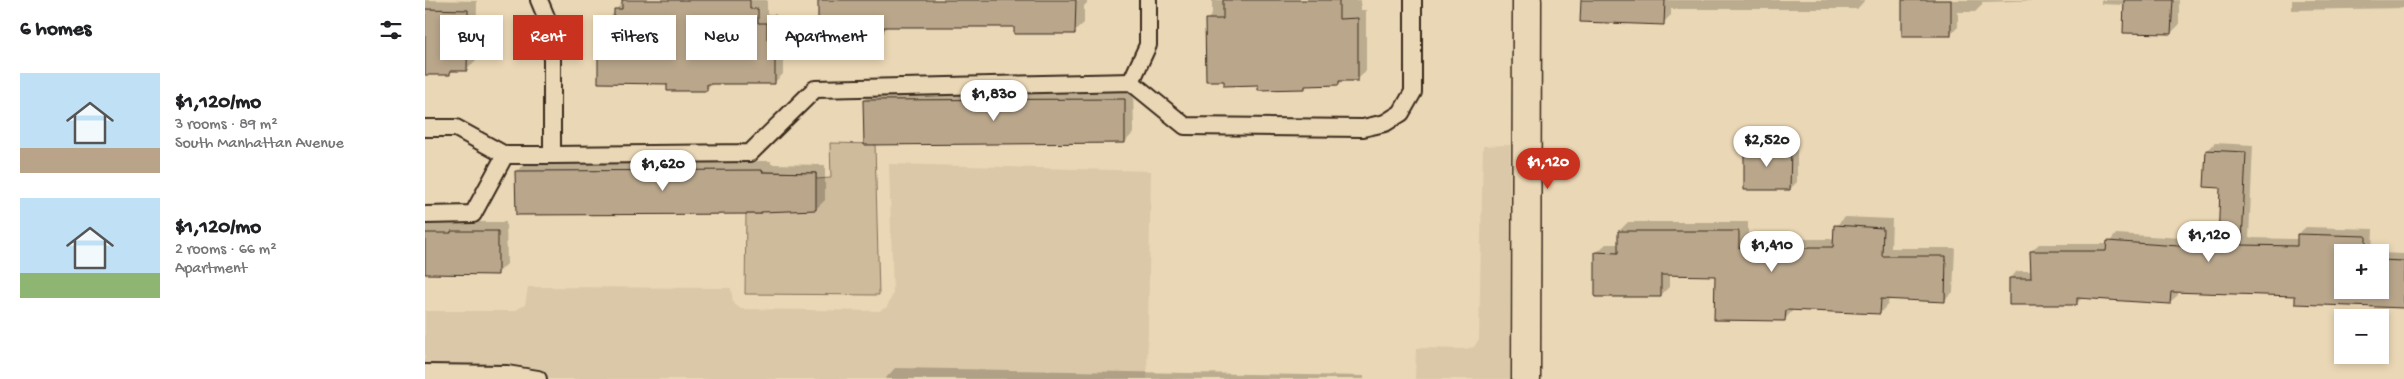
<!DOCTYPE html>
<meta charset="utf-8">
<style>
body{margin:0;font-family:"Gochi Hand",sans-serif;background:#f6f6f6;color:#202124;height:100vh;display:flex;flex-direction:column;font-size:19px;white-space:nowrap}
*{box-sizing:border-box;margin:0}
p{font-size:16px;color:#757577}
.icon{flex:none;width:28px;height:28px;fill:none;stroke:currentColor;stroke-width:2;stroke-linecap:round;stroke-linejoin:round}
.map{position:relative;flex:1;overflow:hidden}
.side{display:flex;flex-direction:column;background:#fff;width:425px}
.side>*{flex:none}
.top-card{position:absolute;left:15px;top:15px;width:475px;height:45px;display:flex;gap:10px}
.controls{position:absolute;left:1909px;top:244px;display:grid;gap:10px}
.controls a{display:grid;place-items:center;width:55px;height:55px;border-radius:0px;background:#fff;box-shadow:0 2px 8px #0003;font-size:25px}
.price{position:absolute;translate:-50% -42px;padding:0 11px;border-radius:18px;background:#fff;color:#222;font-size:16px;line-height:32px;filter:drop-shadow(0 1px 2px #0008)}
.price::after{content:'';position:absolute;left:50%;top:30px;width:15px;height:11px;margin-left:-8px;background:inherit;clip-path:polygon(0 0,100% 0,50% 100%)}
.price.current{background:#c8321e;color:#fff}
ul{padding:0;list-style:none}
li{display:flex;align-items:center;gap:15px;height:125px;padding:0 20px}
li span{display:grid;place-items:center;flex:none;width:140px;height:100px;border-radius:0px;color:#555}
li>.icon{margin-inline-start:auto}
span .icon{width:60px;height:60px;fill:#fffc;stroke-width:1}
li b{font-size:21px}
h2{display:flex;justify-content:space-between;align-items:center;height:60px;padding:0 20px;font-size:21px}
.tag{padding:0 18px;border-radius:0px;background:#fff;box-shadow:0 2px 8px #0003;font-size:18px;line-height:45px}
.tag.current{background:#c8321e;color:#fff}
main{display:flex;flex:1;min-height:0}
.map>svg:first-child{display:block}
.built{fill:#dbc8a8}
.green{fill:#cebb9c;stroke:#84725d}
.shadow{fill:#0003}
.building{fill:#b9a68b;stroke:#3b2a1e}
.lines{fill:none;stroke-linecap:round;stroke-linejoin:round}
.lane-casing{stroke:#3b2a1e;stroke-width:20}
.secondary-casing{stroke:#3b2a1e;stroke-width:31}
.lane{stroke:#ead7b5;stroke-width:16}
.secondary{stroke:#ead7b5;stroke-width:28}
</style>
<main>
<section class="side">
<h2>6 homes<svg class="icon" aria-label="filters" viewBox="0 0 24 24"><path d="M4 7h16M4 17h16"/><circle cx="9" cy="7" r="2"/><circle cx="15" cy="17" r="2"/></svg></h2>
<ul>
<li><span style="background:linear-gradient(#bfe0f5 75%,#b9a48a 0)"><svg class="icon" aria-label="home" viewBox="0 0 24 24"><path d="M3 11l9-7 9 7M6 9v11h12V9"/></svg></span><div><b>$1,120/mo</b><p>3 rooms · 89 m²</p><p>South Manhattan Avenue</p></div></li>
<li><span style="background:linear-gradient(#bfe0f5 75%,#8fb573 0)"><svg class="icon" aria-label="home" viewBox="0 0 24 24"><path d="M3 11l9-7 9 7M6 9v11h12V9"/></svg></span><div><b>$1,120/mo</b><p>2 rooms · 66 m²</p><p>Apartment</p></div></li>
</ul>
</section>
<div class="map">
<svg width="1979" height="379" viewBox="0 0 1979 379">
<rect width="100%" height="100%" fill="#ead7b5"/>
<filter id="ink" filterUnits="userSpaceOnUse"><feTurbulence type="fractalNoise" baseFrequency=".02" numOctaves="2"/><feDisplacementMap in="SourceGraphic" scale="10" xChannelSelector="R" yChannelSelector="G"/><feConvolveMatrix kernelMatrix="1 2 1 2 8 2 1 2 1" color-interpolation-filters="sRGB"/></filter>
<g filter="url(#ink)">
<g class="built">
<path d="M 1085,145 L 1085,379 L 990,379 L 991,348 L 1040,349 L 1049,347 L 1054,339 L 1058,146 Z"/>
<path d="M 464,164 L 726,171 L 722,379 L 0,379 L 0,311 L 89,311 L 100,305 L 103,287 L 306,288 L 308,303 L 316,309 L 454,311 L 462,307 L 468,294 Z"/>
</g>
<path class="green" d="M 405,143 L 450,144 L 454,295 L 320,294 L 321,214 L 336,214 L 337,172 L 391,173 L 391,179 L 406,178 Z"/>
<g class="shadow">
<path d="M 0,0 L 52,1 L 51,60 L 42,69 L 29,69 L 25,74 L 0,73 Z"/>
<path d="M 199,0 L 342,0 L 342,14 L 351,14 L 351,31 L 358,31 L 358,74 L 349,83 L 288,83 L 281,90 L 244,83 L 175,41 L 180,35 L 180,24 Z"/>
<path d="M 394,0 L 662,0 L 662,3 L 659,6 L 659,23 L 649,32 L 590,26 L 463,26 L 458,31 Z"/>
<path d="M 787,0 L 936,0 L 936,10 L 941,10 L 941,71 L 932,80 L 918,80 L 914,84 L 883,84 L 880,88 L 800,80 L 782,20 L 787,14 Z"/>
<path d="M 1176,0 L 1440,0 L 1432,9 L 1246,9 L 1246,15 L 1238,23 Z"/>
<path d="M 1478,0 L 1623,0 L 1557,2 L 1557,5 L 1550,12 L 1533,12 L 1533,27 L 1525,35 Z"/>
<path d="M 1676,0 L 1754,0 L 1754,25 L 1746,33 L 1700,5 L 1676,4 Z"/>
<path d="M 1867,0 L 1979,0 L 1979,8 L 1867,10 Z"/>
<path d="M 708,90 L 709,132 L 700,142 L 439,100 L 449,91 Z"/>
<path d="M 1327,140 L 1372,140 L 1372,182 L 1365,189 L 1320,148 Z"/>
<path d="M 1790,143 L 1828,145 L 1824,238 L 1873,239 L 1873,234 L 1881,227 L 1948,229 L 1947,252 L 1949,252 L 1918,252 L 1918,290 L 1955,290 L 1955,253 L 1979,254 L 1979,307 L 1871,295 L 1753,291 L 1753,295 L 1745,302 L 1658,297 L 1651,304 L 1585,279 L 1592,271 L 1607,271 L 1606,251 L 1614,244 L 1683,244 L 1691,234 L 1774,239 L 1777,236 L 1794,237 L 1796,187 L 1782,151 Z"/>
<path d="M 346,161 L 346,164 L 400,165 L 400,200 L 391,209 L 92,171 L 101,162 Z"/>
<path d="M 1420,217 L 1467,219 L 1466,248 L 1530,248 L 1528,292 L 1519,301 L 1464,298 L 1463,304 L 1455,313 L 1369,309 L 1360,319 L 1291,275 L 1244,274 L 1244,287 L 1235,296 L 1172,252 L 1181,244 L 1194,244 L 1194,231 L 1203,222 L 1323,222 L 1323,239 L 1410,239 L 1411,226 Z"/>
<path d="M 0,222 L 81,222 L 82,264 L 73,273 L 0,274 Z"/>
<path d="M 470,368 L 939,376 L 939,379 L 460,379 Z"/>
</g>
<g class="building">
<path d="M 197,0 L 325,0 L 325,9 L 333,9 L 333,23 L 342,23 L 342,40 L 350,40 L 350,84 L 282,84 L 282,91 L 242,91 L 242,84 L 173,83 L 173,41 L 179,41 L 179,23 L 189,23 L 189,9 L 197,9 Z"/>
<path d="M 393,0 L 651,0 L 650,34 L 589,34 L 589,27 L 459,27 L 458,33 L 393,33 Z"/>
<path d="M 798,0 L 914,0 L 914,19 L 933,18 L 933,81 L 914,81 L 914,85 L 880,86 L 880,89 L 833,90 L 833,85 L 799,86 L 799,81 L 781,81 L 780,19 L 798,19 Z"/>
<path d="M 1156,0 L 1240,0 L 1239,25 L 1155,22 Z"/>
<rect x="1477" y="0" width="49" height="36"/>
<path d="M 1699,0 L 1748,0 L 1746,34 L 1698,33 Z"/>
<path d="M 0,9 L 43,10 L 42,71 L 25,71 L 25,75 L 0,75 Z"/>
<path d="M 700,99 L 700,143 L 439,145 L 438,100 Z"/>
<path d="M 1319,147 L 1366,147 L 1365,190 L 1319,190 Z"/>
<path d="M 1781,150 L 1821,152 L 1817,245 L 1872,246 L 1872,234 L 1941,236 L 1941,252 L 1918,252 L 1918,290 L 1955,290 L 1955,260 L 1979,261 L 1979,308 L 1870,304 L 1870,296 L 1746,292 L 1745,304 L 1652,298 L 1652,305 L 1584,305 L 1584,278 L 1606,278 L 1605,251 L 1681,251 L 1682,241 L 1768,247 L 1768,243 L 1793,244 L 1795,188 L 1779,187 Z"/>
<path d="M 337,170 L 337,172 L 391,173 L 391,210 L 336,212 L 336,214 L 91,215 L 90,171 Z"/>
<path d="M 1409,225 L 1458,228 L 1457,256 L 1521,256 L 1520,302 L 1456,299 L 1455,314 L 1361,310 L 1360,321 L 1289,320 L 1290,276 L 1236,275 L 1236,297 L 1170,297 L 1170,252 L 1193,253 L 1193,231 L 1314,231 L 1314,248 L 1384,248 L 1384,247 L 1408,247 Z"/>
<path d="M 26,231 L 73,231 L 73,275 L 0,274 L 0,233 L 26,233 Z"/>
</g>
<g class="lines">
<g class="lane-casing">
<g id="lane">
<path d="M 706,82 L 723,45 L 723,0"/>
<path d="M 0,128 L 31,128 L 80,155 L 127,155 L 127,31 L 114,0"/>
<path d="M 127,155 L 325,153 L 390,89 L 706,82 L 760,126 L 938,128 L 960,123 L 976,113 L 988,92 L 988,0"/>
<path d="M 0,215 L 48,214 L 80,155"/>
<path d="M 0,373 L 82,374 L 113,379"/>
</g>
</g>
<g class="secondary-casing">
<path id="secondary" d="M 1101,379 L 1102,0"/>
</g>
<use href="#lane" class="lane"/>
<use href="#secondary" class="secondary"/>
</g>
</g>
</svg>
<div class="controls">
<a>+</a>
<a>−</a>
</div>
<b class="price" style="left:569px;top:122px">$1,830</b>
<b class="price" style="left:1342px;top:168px">$2,520</b>
<b class="price current" style="left:1123px;top:190px">$1,120</b>
<b class="price" style="left:238px;top:192px">$1,620</b>
<b class="price" style="left:1784px;top:263px">$1,120</b>
<b class="price" style="left:1347px;top:273px">$1,410</b>
<div class="top-card">
<a class="tag">Buy</a>
<a class="tag current">Rent</a>
<a class="tag">Filters</a>
<a class="tag">New</a>
<a class="tag">Apartment</a>
</div>
</div>
</main>
